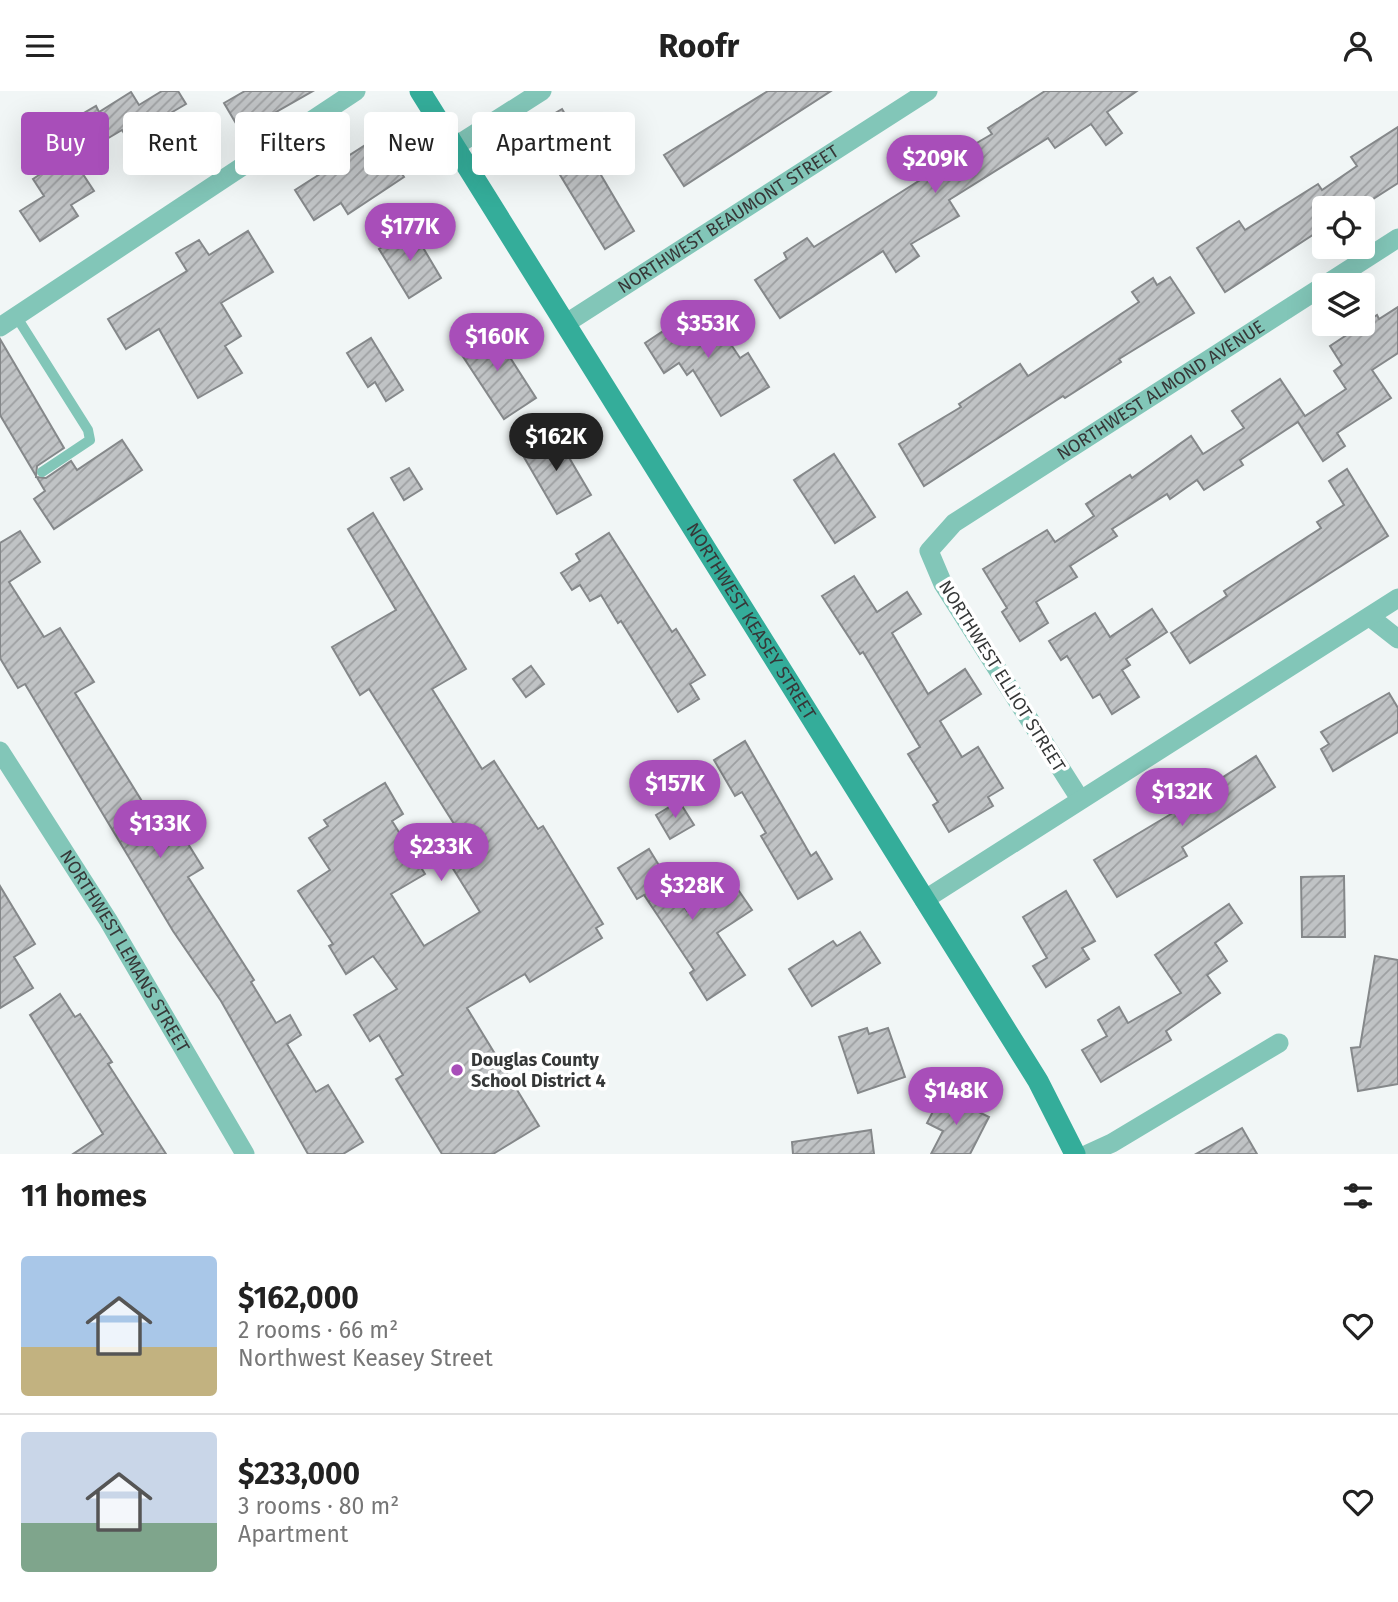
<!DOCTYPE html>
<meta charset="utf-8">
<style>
body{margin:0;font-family:"Fira Sans",sans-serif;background:#f6f6f6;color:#222;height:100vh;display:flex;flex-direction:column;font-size:26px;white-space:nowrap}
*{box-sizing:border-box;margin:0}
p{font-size:23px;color:#767676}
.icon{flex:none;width:38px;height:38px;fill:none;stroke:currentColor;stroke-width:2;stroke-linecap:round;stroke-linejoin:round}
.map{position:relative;height:1063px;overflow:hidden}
.side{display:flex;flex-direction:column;background:#fff;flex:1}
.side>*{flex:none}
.guide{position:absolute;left:21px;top:21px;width:700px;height:63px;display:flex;gap:14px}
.fabs{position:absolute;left:1312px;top:105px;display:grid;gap:14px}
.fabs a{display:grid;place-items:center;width:63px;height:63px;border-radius:7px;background:#fff;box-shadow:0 7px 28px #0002;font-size:35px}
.price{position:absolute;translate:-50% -60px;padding:0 16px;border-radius:24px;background:#a84eb9;color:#fff;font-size:23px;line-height:46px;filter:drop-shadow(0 2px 4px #0008)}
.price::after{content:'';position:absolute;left:50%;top:42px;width:21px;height:16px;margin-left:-10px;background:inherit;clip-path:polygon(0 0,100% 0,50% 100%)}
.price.selected{background:#222;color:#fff}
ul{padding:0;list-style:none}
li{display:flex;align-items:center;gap:21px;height:175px;padding:0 21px}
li+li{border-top:2px solid #e0e0e0}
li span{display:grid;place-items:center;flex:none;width:196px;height:140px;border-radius:7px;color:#555}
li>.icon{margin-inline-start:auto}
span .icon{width:84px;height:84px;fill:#fffc;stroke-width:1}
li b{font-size:30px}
h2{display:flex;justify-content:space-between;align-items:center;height:84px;padding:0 21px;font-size:30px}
.tag{padding:0 24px;border-radius:7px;background:#fff;box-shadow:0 7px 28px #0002;font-size:24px;line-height:63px}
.tag.selected{background:#a84eb9;color:#fff}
header{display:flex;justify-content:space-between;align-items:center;height:91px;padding:0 21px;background:#fff;font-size:32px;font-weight:700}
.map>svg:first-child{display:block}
.building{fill:url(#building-hatch);stroke:#85888a;stroke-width:2}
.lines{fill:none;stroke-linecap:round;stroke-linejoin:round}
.lane{stroke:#82c6b8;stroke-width:10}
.street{stroke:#82c6b8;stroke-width:19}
.secondary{stroke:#34ad9a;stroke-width:21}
.poi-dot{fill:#a84eb9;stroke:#fff;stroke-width:2.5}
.labels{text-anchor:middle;stroke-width:7;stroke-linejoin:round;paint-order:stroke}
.street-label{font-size:18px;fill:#363838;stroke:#fff}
.poi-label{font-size:18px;font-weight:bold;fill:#363838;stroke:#fff;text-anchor:start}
</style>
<header><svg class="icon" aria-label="menu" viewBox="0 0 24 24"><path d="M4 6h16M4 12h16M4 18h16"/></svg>Roofr<svg class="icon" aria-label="person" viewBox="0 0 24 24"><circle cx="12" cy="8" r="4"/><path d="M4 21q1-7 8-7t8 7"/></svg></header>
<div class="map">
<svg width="1398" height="1063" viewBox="0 0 1398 1063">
<defs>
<pattern id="building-hatch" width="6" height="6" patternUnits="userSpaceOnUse" patternTransform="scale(1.75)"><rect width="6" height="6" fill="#c0c3c5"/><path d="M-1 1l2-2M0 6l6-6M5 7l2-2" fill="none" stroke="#9d9fa1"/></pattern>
</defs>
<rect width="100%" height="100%" fill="#f1f6f6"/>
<g class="building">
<path d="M 162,0 L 178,0 L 186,13 L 169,23 L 187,52 L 146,78 L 122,39 L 73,68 L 94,100 L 71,114 L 78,125 L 40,150 L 20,120 L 44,105 L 33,88 L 66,66 L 51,41 L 96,15 L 99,21 L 131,1 L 139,14 Z"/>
<path d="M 245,0 L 313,0 L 241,41 L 224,12 Z"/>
<path d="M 768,0 L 831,0 L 684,95 L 664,64 Z"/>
<path d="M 1045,0 L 1137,0 L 1107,21 L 1122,42 L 1106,54 L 1091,33 L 1055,57 L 1048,47 L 949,109 L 959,125 L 911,153 L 919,165 L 896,181 L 883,160 L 780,227 L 755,189 L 787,168 L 784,162 L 807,147 L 814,156 L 925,86 L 919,77 L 942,63 L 946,70 L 992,43 L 988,37 Z"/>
<path d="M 562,18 L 634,140 L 605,158 L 531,36 Z"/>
<path d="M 1398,36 L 1398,92 L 1359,117 L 1325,117 L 1325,136 L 1225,201 L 1197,157 L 1239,130 L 1245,139 L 1318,93 L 1322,99 L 1357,75 L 1351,66 Z"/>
<path d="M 378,46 L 404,86 L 348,123 L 341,112 L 314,129 L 295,99 Z"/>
<path d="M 412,138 L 441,187 L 409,207 L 379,158 Z"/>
<path d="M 248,140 L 273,181 L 221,212 L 241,245 L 225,255 L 242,282 L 198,307 L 159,238 L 126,258 L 108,228 L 187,180 L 176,162 L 199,149 L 209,164 Z"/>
<path d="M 1170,186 L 1194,222 L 1119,268 L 1121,271 L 1065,307 L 1063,305 L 924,395 L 899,353 L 961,316 L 959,313 L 1020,273 L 1028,285 L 1139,211 L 1132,201 L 1153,187 L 1157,194 Z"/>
<path d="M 704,213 L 740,267 L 748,262 L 769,296 L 721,325 L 693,279 L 687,284 L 679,272 L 664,282 L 645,252 Z"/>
<path d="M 1398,216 L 1398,262 L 1372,279 L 1391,307 L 1337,342 L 1345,355 L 1323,370 L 1298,331 L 1240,369 L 1243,374 L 1204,399 L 1197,389 L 1170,408 L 1167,403 L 1112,438 L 1117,445 L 1070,475 L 1077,486 L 1036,511 L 1048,532 L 1020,550 L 1002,521 L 1007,517 L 983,478 L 1047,439 L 1055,451 L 1094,425 L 1086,413 L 1130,384 L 1132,387 L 1191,345 L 1203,363 L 1244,337 L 1232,320 L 1280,288 L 1305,325 L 1346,298 L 1334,280 L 1342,274 L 1330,255 L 1377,224 L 1379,228 Z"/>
<path d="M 491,237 L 536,307 L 504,328 L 458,258 Z"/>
<path d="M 371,247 L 403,299 L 386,310 L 375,291 L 368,296 L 347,262 Z"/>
<path d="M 0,248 L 64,357 L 37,375 L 36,386 L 46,387 L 71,370 L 77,379 L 122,349 L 142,379 L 54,438 L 34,408 L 45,400 L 0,324 Z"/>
<path d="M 554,341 L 591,404 L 557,423 L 521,361 Z"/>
<path d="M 834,363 L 875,426 L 835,452 L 794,389 Z"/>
<path d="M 409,377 L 422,398 L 404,409 L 391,387 Z"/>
<path d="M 1347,378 L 1388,445 L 1190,572 L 1171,542 L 1227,505 L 1224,500 L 1321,437 L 1317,431 L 1344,414 L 1329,390 Z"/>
<path d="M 373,422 L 466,578 L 432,598 L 482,678 L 494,670 L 538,738 L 543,735 L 603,833 L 596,837 L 602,847 L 530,891 L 525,883 L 467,917 L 539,1035 L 493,1063 L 442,1063 L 396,988 L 403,984 L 379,944 L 370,950 L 354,924 L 397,898 L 373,865 L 346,883 L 329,855 L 333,853 L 298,800 L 330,779 L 309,747 L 328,735 L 324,729 L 385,692 L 403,723 L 392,730 L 425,783 L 391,803 L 424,855 L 480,821 L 452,776 L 473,763 L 369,598 L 360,604 L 332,556 L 396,519 L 348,438 Z"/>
<path d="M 20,440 L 40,471 L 9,491 L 44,546 L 60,537 L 94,591 L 75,602 L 166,749 L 180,740 L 203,777 L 188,786 L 254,889 L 251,891 L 276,932 L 290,924 L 301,944 L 287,953 L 316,1001 L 328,994 L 363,1051 L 343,1063 L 308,1063 L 221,910 L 173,840 L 25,593 L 18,597 L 0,567 L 0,452 Z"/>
<path d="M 609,442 L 672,541 L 676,538 L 705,584 L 690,593 L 699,608 L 678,621 L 621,530 L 618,532 L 601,504 L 590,510 L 580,494 L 572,499 L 561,482 L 580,470 L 576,463 Z"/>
<path d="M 854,485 L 877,521 L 907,501 L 921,523 L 892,542 L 928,603 L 965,578 L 981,603 L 940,630 L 962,666 L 978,656 L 1003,697 L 988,706 L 993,715 L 949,741 L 933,714 L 938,711 L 908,663 L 920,656 L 863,561 L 860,563 L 822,505 Z"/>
<path d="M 1152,518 L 1167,541 L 1126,568 L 1130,574 L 1122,579 L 1139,606 L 1112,623 L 1100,603 L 1093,607 L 1067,565 L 1061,569 L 1049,550 L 1095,522 L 1110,546 Z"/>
<path d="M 531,575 L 544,593 L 526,606 L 513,588 Z"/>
<path d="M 1389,602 L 1398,617 L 1398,641 L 1333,680 L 1321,658 L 1329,653 L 1321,641 Z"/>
<path d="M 745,650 L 811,765 L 816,761 L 832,788 L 798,808 L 761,745 L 766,742 L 742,701 L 735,705 L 714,669 Z"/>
<path d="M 1256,665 L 1275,696 L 1182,756 L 1187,765 L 1117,806 L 1094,769 L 1186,714 L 1184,711 Z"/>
<path d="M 679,710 L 694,734 L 670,748 L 656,724 Z"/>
<path d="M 649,758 L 687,820 L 732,790 L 752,819 L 717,842 L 745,884 L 707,909 L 690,882 L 694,879 L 644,804 L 637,808 L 618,777 Z"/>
<path d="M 1344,785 L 1345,846 L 1302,846 L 1301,786 Z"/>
<path d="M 0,795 L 35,853 L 14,866 L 33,897 L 0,917 Z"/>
<path d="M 1066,800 L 1095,850 L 1082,857 L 1089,868 L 1046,896 L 1033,875 L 1047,867 L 1023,826 Z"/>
<path d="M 1229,813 L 1242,832 L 1215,852 L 1227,870 L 1207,884 L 1220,902 L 1166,940 L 1171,949 L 1101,991 L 1082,959 L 1107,945 L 1098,929 L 1119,916 L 1128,932 L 1181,902 L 1155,864 Z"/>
<path d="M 860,841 L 880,872 L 812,915 L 789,878 L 833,850 L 837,855 Z"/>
<path d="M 1375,865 L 1398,869 L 1398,993 L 1358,1000 L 1351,957 L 1360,956 Z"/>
<path d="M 60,903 L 75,926 L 80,923 L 112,971 L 108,973 L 166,1063 L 73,1063 L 103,1043 L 30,924 Z"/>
<path d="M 867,937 L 869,943 L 888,937 L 905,986 L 858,1002 L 839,946 Z"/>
<path d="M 942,1003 L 989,1026 L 970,1063 L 931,1063 L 943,1040 L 927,1032 Z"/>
<path d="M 1242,1037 L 1257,1063 L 1196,1063 Z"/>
<path d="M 871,1039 L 874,1063 L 793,1063 L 792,1051 Z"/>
</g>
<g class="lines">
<path class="lane" d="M 16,225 L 88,339 L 90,349 L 42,381"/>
<g class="street">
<path d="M 454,56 L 542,0"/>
<path id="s1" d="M 565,233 L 928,0"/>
<path d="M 0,236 L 356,0"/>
<path d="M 1370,526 L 1398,548"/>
<path id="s2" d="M 0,660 L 108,829 L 245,1063"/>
<path id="s3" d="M 1080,708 L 943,493 L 929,460 L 954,432 L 1398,147"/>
<path d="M 924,809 L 1398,507"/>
<path d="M 1088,1063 L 1112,1052 L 1279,952"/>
</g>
<path class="secondary" id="s4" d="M 420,0 L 1038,990 L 1075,1063"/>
</g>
<circle class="poi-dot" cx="457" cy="979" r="7"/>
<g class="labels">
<g class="street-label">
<text dy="6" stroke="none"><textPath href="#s1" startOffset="194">NORTHWEST BEAUMONT STREET</textPath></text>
<text dy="6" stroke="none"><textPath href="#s3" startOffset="574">NORTHWEST ALMOND AVENUE</textPath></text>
<text dy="6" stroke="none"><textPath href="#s4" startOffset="625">NORTHWEST KEASEY STREET</textPath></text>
<text transform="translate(1002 585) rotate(58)" y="6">NORTHWEST ELLIOT STREET</text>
<text dy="6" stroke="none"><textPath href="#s2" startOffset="236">NORTHWEST LEMANS STREET</textPath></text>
</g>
<g class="poi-label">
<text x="471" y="975">Douglas County<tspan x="471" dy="21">School District 4</tspan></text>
</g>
</g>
</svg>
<div class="fabs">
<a><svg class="icon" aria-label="locate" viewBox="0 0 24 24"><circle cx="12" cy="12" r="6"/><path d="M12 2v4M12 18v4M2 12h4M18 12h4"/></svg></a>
<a><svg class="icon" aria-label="layers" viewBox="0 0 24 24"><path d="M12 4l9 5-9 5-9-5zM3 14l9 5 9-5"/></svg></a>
</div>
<b class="price" style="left:935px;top:104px">$209K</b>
<b class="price" style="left:410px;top:172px">$177K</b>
<b class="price" style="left:708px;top:269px">$353K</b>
<b class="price" style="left:497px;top:282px">$160K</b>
<b class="price selected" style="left:556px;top:382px">$162K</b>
<b class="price" style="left:675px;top:729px">$157K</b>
<b class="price" style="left:1182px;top:737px">$132K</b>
<b class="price" style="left:160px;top:769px">$133K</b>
<b class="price" style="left:441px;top:792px">$233K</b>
<b class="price" style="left:692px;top:831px">$328K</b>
<b class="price" style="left:956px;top:1036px">$148K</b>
<div class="guide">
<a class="tag selected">Buy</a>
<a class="tag">Rent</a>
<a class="tag">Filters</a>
<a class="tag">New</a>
<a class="tag">Apartment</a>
</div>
</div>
<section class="side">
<h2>11 homes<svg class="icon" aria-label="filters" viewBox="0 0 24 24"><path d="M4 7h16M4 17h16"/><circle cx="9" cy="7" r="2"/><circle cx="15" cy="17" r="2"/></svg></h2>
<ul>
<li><span style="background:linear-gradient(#a9c7e8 65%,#c2b280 0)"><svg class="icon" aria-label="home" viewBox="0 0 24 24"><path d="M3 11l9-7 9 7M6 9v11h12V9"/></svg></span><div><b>$162,000</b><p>2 rooms · 66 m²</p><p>Northwest Keasey Street</p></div><svg class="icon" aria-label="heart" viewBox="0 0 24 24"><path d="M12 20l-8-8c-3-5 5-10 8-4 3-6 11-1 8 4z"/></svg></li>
<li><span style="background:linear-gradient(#c9d6e8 65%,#7fa58c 0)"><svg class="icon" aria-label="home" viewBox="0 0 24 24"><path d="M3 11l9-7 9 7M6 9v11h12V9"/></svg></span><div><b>$233,000</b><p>3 rooms · 80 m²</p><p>Apartment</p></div><svg class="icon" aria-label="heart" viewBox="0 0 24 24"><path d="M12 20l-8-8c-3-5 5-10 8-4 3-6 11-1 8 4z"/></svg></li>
</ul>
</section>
